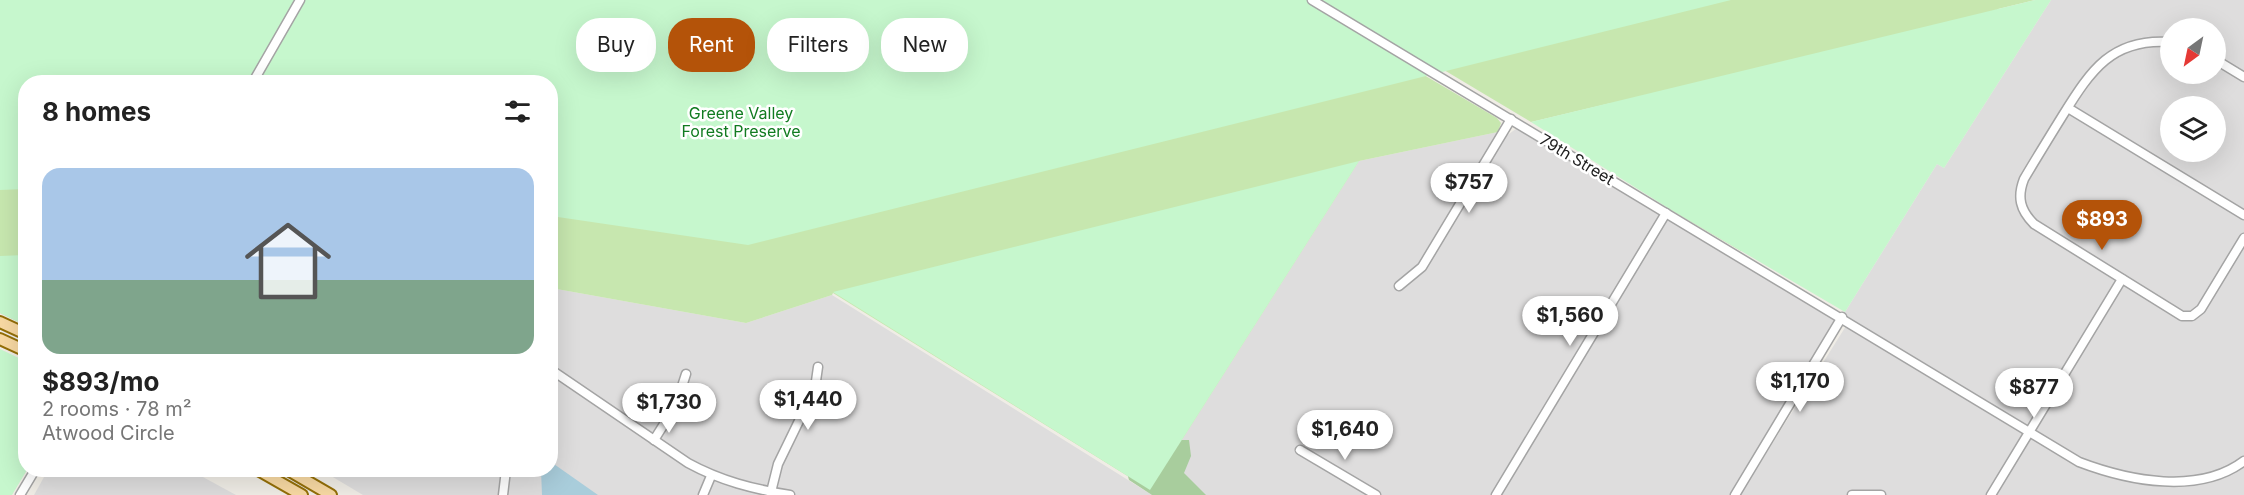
<!DOCTYPE html>
<meta charset="utf-8">
<style>
body{margin:0;font-family:Inter,sans-serif;background:#f6f6f6;color:#222;height:100vh;display:flex;flex-direction:column;font-size:22px;white-space:nowrap}
*{box-sizing:border-box;margin:0}
p{font-size:20px;color:#767676}
.icon{flex:none;width:33px;height:33px;fill:none;stroke:currentColor;stroke-width:2;stroke-linecap:round;stroke-linejoin:round}
.map{position:relative;flex:1;overflow:hidden}
.drawer{position:absolute;left:18px;top:75px;width:540px;height:402px;display:flex;flex-direction:column;background:#fff;border-radius:24px;box-shadow:0 6px 24px #0002}
.drawer>*{flex:none}
.banner{position:absolute;left:576px;top:18px;width:570px;height:54px;display:flex;gap:12px}
.needle{width:39px;rotate:213deg}
.tools{position:absolute;left:2160px;top:18px;display:grid;gap:12px}
.tools a{display:grid;place-items:center;width:66px;height:66px;border-radius:50%;background:#fff;box-shadow:0 6px 24px #0002;font-size:30px}
.price{position:absolute;translate:-50% -51px;padding:0 14px;border-radius:21px;background:#fff;color:#222;font-size:20px;line-height:39px;filter:drop-shadow(0 2px 3px #0008)}
.price::after{content:'';position:absolute;left:50%;top:36px;width:18px;height:14px;margin-left:-9px;background:inherit;clip-path:polygon(0 0,100% 0,50% 100%)}
.price.selected{background:#b45309;color:#fff}
ul{padding:0;list-style:none}
li{display:grid;align-content:center;gap:12px;height:318px;padding:0 24px}
li+li{border-top:2px solid #e0e0e0}
li span{display:grid;place-items:center;height:186px;border-radius:18px;color:#555}
li>.icon{margin-inline-start:auto}
span .icon{width:108px;height:108px;fill:#fffc;stroke-width:1}
li b{font-size:26px}
h2{display:flex;justify-content:space-between;align-items:center;height:72px;padding:0 24px;font-size:26px}
.tag{padding:0 21px;border-radius:24px;background:#fff;box-shadow:0 6px 24px #0002;font-size:21px;line-height:54px}
.tag.selected{background:#b45309;color:#fff}
.map>svg:first-child{display:block}
.residential{fill:#dedddd;fill-rule:evenodd}
.grass{fill:#c7e7af}
.forest{fill:#a8cd9d}
.park{fill:#c6f7cd}
.water{fill:#a9cddb}
.lines{fill:none;stroke-linecap:round;stroke-linejoin:round}
.minor-casing{stroke:#a4a4a4;stroke-width:11}
.major-casing{stroke:#946f07;stroke-width:14}
.minor{stroke:#fff;stroke-width:8}
.major{stroke:#f8d9a3;stroke-width:10}
.labels{text-anchor:middle;stroke-width:5;stroke-linejoin:round;paint-order:stroke}
.park-label{font-size:16px;fill:#117b20;stroke:#fff}
.street-label{font-size:16px;fill:#202020;stroke:#fff}
</style>
<div class="map">
<svg width="2244" height="495" viewBox="0 0 2244 495">
<rect width="100%" height="100%" fill="#f0ede6"/>
<g class="residential">
<path d="M 2051,0 L 2244,0 L 2244,495 L 1740,495 L 1846,326 L 1845,312 L 1937,164 L 1944,168 ZM 2170,28 L 2216,28 L 2216,74 L 2170,74 ZM 2170,106 L 2216,106 L 2216,152 L 2170,152 Z"/>
<path d="M 1517,128 L 1842,317 L 1735,495 L 1199,495 L 1162,471 L 1359,161 L 1498,132 L 1505,137 Z"/>
<path d="M 551,288 L 746,323 L 832,295 L 1152,495 L 363,495 L 321,470 L 550,470 Z"/>
<path d="M 48,470 L 190,470 L 236,495 L 34,495 Z"/>
</g>
<g class="grass">
<path d="M 1452,0 L 2035,0 L 1998,9 L 1741,251 L 1668,208 L 1611,103 L 1531,122 L 1444,70 L 1501,56 Z"/>
<path d="M 1424,75 L 1497,118 L 1501,123 L 1498,132 L 1359,161 L 1150,490 L 833,293 L 832,295 L 746,323 L 551,288 L 550,178 Z"/>
<path d="M 25,173 L 25,255 L 21,256 L 25,325 L 0,313 L 0,182 Z"/>
</g>
<path class="forest" d="M 1175,440 L 1189,440 L 1191,456 L 1184,473 L 1206,495 L 1152,495 L 1129,480 L 1125,466 Z"/>
<g class="park">
<path d="M 0,0 L 1731,0 L 748,245 L 551,216 L 550,82 L 26,82 L 25,189 L 0,190 Z"/>
<path d="M 2035,0 L 2051,0 L 1944,168 L 1937,164 L 1845,312 L 1668,208 L 1531,122 Z"/>
<path d="M 1359,161 L 1150,490 L 833,292 Z"/>
<path d="M 25,255 L 26,255 L 25,325 L 0,313 L 0,256 Z"/>
<path d="M 0,349 L 25,361 L 27,470 L 12,495 L 0,495 Z"/>
</g>
<path class="water" d="M 551,462 L 598,495 L 542,495 L 541,470 L 550,470 Z"/>
<g class="lines">
<g class="minor-casing">
<g id="minor">
<path d="M 1312,0 L 2079,462 C 2129,481 2199,495 2244,461"/>
<path d="M 2170,42 C 2112,38 2091,70 2063,115 C 2050,136 2037,157 2024,179 C 2017,197 2020,210 2034,224 L 2182,316 L 2192,316 L 2201,309 L 2244,238"/>
<path d="M 2216,60 L 2244,77"/>
<path d="M 253,82 L 300,0"/>
<path d="M 2068,108 L 2244,215"/>
<path d="M 1399,286 L 1422,267 L 1511,119"/>
<path d="M 550,369 L 688,463 C 721,481 753,489 790,495"/>
<path d="M 654,440 L 676,405 L 686,374"/>
<path d="M 1300,450 L 1376,495"/>
<path d="M 771,492 L 778,464 L 815,388 L 818,367"/>
<path d="M 20,495 L 35,470"/>
<path d="M 503,495 L 506,470"/>
<path d="M 703,495 L 711,476"/>
<path d="M 1496,495 L 1666,213"/>
<path d="M 1735,495 L 1842,317"/>
<path d="M 1852,495 L 1881,495"/>
<path d="M 1991,495 L 2122,279"/>
</g>
</g>
<g class="major-casing">
<g id="major">
<path d="M 0,322 L 26,334"/>
<path d="M 0,339 L 26,351"/>
<path d="M 258,470 L 302,495"/>
<path d="M 288,470 L 331,495"/>
</g>
</g>
<use href="#minor" class="minor"/>
<use href="#major" class="major"/>
</g>
<g class="labels">
<g class="park-label">
<text x="741" y="119">Greene Valley<tspan x="741" dy="18">Forest Preserve</tspan></text>
</g>
<g class="street-label">
<text transform="translate(1577 159) rotate(31)" y="6">79th Street</text>
</g>
</g>
</svg>
<div class="tools">
<a><svg class="needle" viewBox="-14 -14 28 28"><path d="M0-13l5 13h-10z" fill="#e53935"/><path d="M0 13l5-13h-10z" fill="#767676"/></svg></a>
<a><svg class="icon" aria-label="layers" viewBox="0 0 24 24"><path d="M12 4l9 5-9 5-9-5zM3 14l9 5 9-5"/></svg></a>
</div>
<b class="price" style="left:1469px;top:214px">$757</b>
<b class="price selected" style="left:2102px;top:251px">$893</b>
<b class="price" style="left:1570px;top:347px">$1,560</b>
<b class="price" style="left:1800px;top:413px">$1,170</b>
<b class="price" style="left:2034px;top:419px">$877</b>
<b class="price" style="left:808px;top:431px">$1,440</b>
<b class="price" style="left:669px;top:434px">$1,730</b>
<b class="price" style="left:1345px;top:461px">$1,640</b>
<div class="banner">
<a class="tag">Buy</a>
<a class="tag selected">Rent</a>
<a class="tag">Filters</a>
<a class="tag">New</a>
</div>
<section class="drawer">
<h2>8 homes<svg class="icon" aria-label="filters" viewBox="0 0 24 24"><path d="M4 7h16M4 17h16"/><circle cx="9" cy="7" r="2"/><circle cx="15" cy="17" r="2"/></svg></h2>
<ul>
<li><span style="background:linear-gradient(#a9c7e8 60%,#7fa58c 0)"><svg class="icon" aria-label="home" viewBox="0 0 24 24"><path d="M3 11l9-7 9 7M6 9v11h12V9"/></svg></span><div><b>$893/mo</b><p>2 rooms · 78 m²</p><p>Atwood Circle</p></div></li>
</ul>
</section>
</div>
